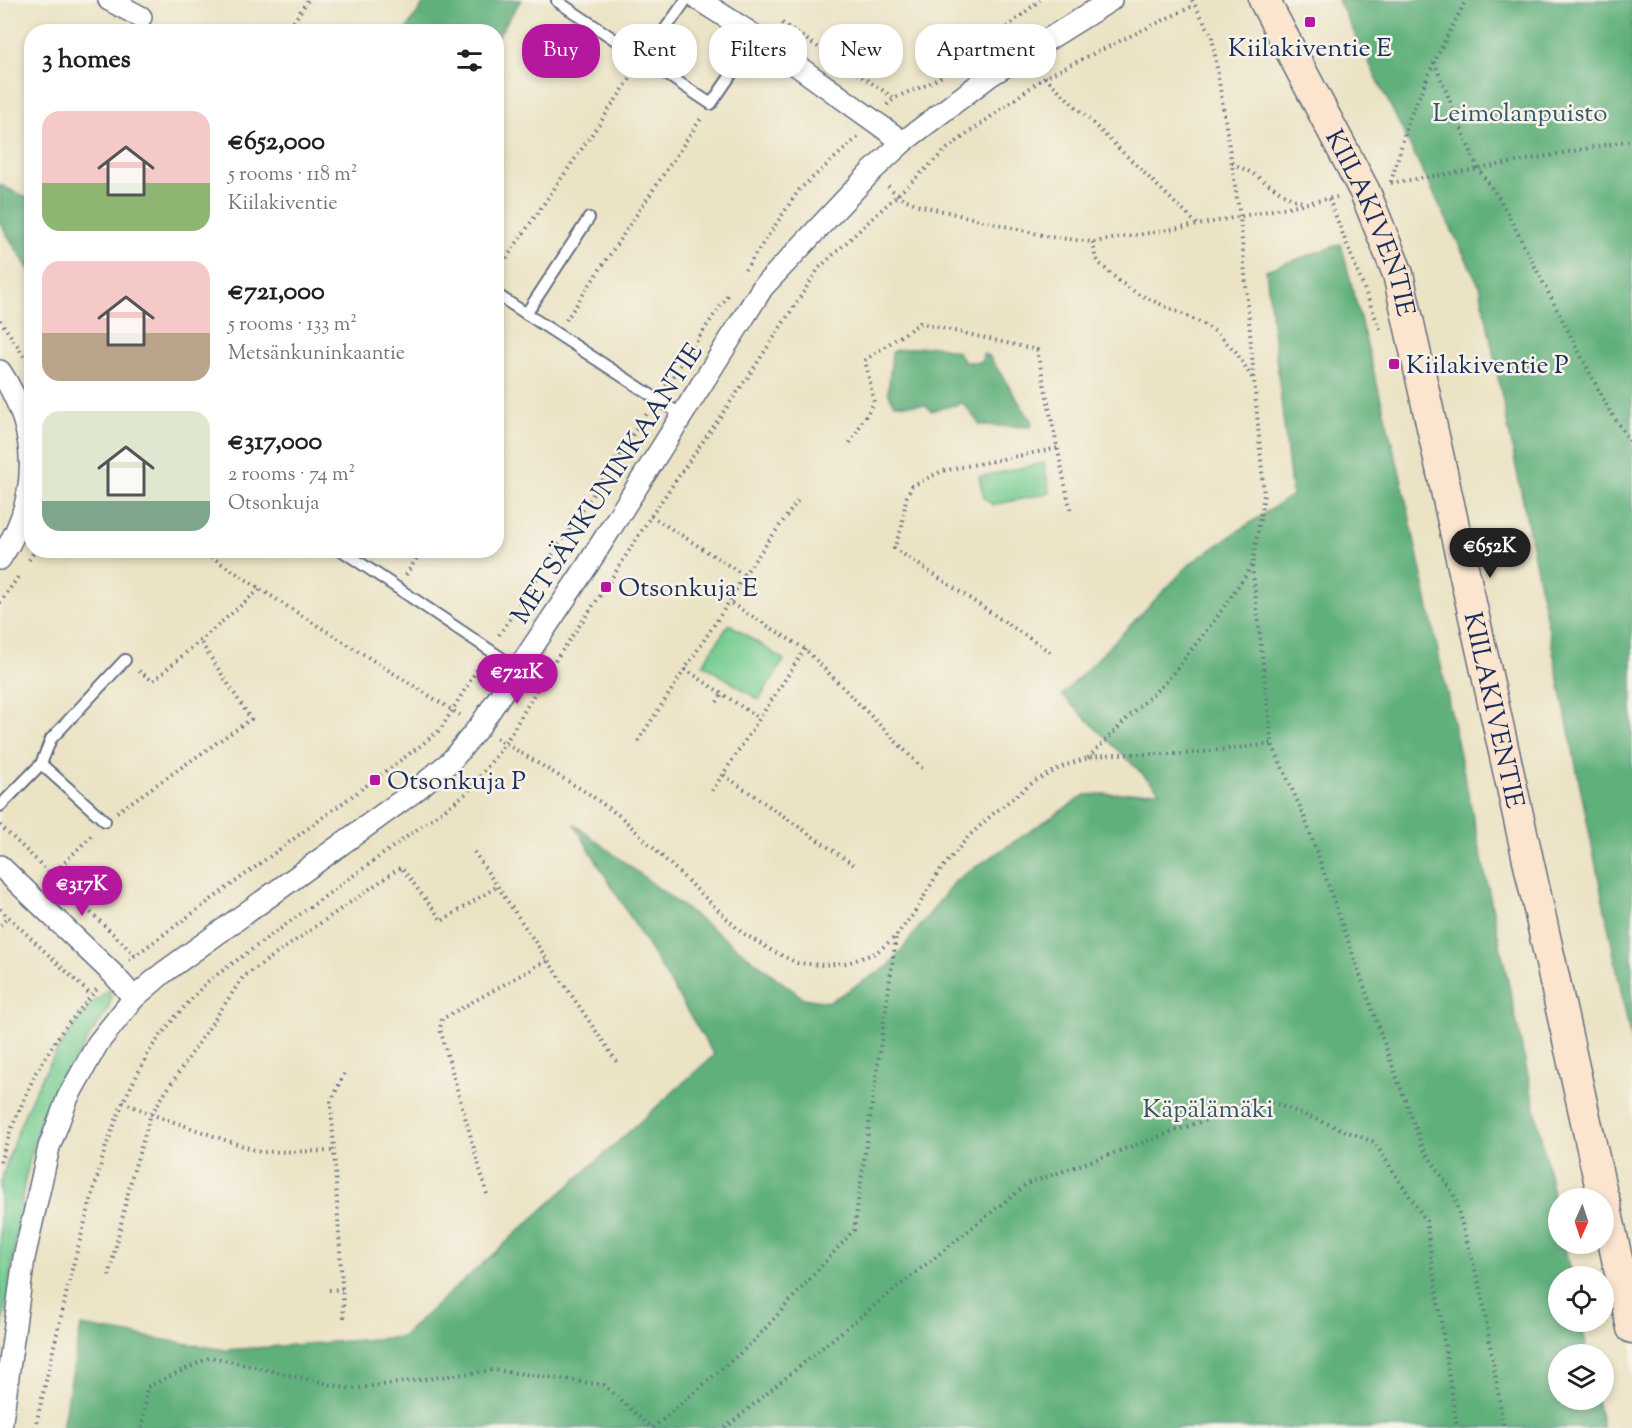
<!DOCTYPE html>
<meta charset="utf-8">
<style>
body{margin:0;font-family:"Sorts Mill Goudy",serif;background:#f2f2f2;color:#202124;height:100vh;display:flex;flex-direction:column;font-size:22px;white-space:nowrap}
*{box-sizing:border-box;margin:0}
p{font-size:20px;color:#757577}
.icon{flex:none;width:33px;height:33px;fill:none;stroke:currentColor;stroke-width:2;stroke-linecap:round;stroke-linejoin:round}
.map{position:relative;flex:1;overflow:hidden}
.drawer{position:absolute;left:24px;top:24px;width:480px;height:534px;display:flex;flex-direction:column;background:#fff;border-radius:24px;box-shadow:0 3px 9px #0003}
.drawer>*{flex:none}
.guide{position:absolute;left:522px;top:24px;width:570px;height:54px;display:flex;gap:12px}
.needle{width:39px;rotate:183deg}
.controls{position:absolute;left:1548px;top:1188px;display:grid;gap:12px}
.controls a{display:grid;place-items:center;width:66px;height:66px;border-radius:50%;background:#fff;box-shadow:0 3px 9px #0003;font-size:30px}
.price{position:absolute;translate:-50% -51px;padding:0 14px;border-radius:21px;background:#b5179e;color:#fff;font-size:20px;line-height:39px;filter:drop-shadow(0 2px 3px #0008)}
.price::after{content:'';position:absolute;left:50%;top:36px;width:18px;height:14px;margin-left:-9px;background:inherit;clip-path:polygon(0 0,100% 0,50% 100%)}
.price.current{background:#222;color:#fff}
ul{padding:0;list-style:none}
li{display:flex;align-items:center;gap:18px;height:150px;padding:0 18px}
li span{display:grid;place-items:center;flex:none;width:168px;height:120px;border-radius:18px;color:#555}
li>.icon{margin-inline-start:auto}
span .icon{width:72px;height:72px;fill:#fffc;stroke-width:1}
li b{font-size:26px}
h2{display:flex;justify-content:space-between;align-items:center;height:72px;padding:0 18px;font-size:26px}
.chip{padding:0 21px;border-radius:24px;background:#fff;box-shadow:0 3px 9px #0003;font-size:21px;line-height:54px}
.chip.current{background:#b5179e;color:#fff}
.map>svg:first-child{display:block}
.green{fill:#76cd92;stroke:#487e78;stroke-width:1.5}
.forest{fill:#60b07c;stroke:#3e706d;stroke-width:1.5}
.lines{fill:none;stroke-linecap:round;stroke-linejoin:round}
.lane-casing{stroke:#646e82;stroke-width:14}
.street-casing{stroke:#646e82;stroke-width:24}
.secondary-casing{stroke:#646e82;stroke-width:33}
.path{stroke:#646e82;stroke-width:4;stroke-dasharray:1.5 4.5;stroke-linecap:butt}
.lane{stroke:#fff;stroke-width:10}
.street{stroke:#fff;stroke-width:21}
.secondary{stroke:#fbe5cf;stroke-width:30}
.poi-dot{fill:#b5179e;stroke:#f7f3e8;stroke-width:2}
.labels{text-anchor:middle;stroke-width:5;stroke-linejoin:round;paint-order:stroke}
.poi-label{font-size:26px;fill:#1b2f5e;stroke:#f7f3e8;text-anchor:start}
.park-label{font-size:26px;fill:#32566b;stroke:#f7f3e8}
.street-label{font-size:26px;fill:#1b2f5e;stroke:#f7f3e8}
</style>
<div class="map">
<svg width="1632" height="1428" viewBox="0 0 1632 1428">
<rect width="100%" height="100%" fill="#f7f3e8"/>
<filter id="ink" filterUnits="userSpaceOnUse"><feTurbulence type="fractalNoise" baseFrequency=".0167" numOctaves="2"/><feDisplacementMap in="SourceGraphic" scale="12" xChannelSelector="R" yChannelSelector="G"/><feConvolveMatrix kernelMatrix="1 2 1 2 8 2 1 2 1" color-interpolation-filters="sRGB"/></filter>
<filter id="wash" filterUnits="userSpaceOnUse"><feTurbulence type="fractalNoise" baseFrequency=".008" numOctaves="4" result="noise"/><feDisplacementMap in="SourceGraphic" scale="24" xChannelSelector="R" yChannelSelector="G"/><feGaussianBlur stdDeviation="1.35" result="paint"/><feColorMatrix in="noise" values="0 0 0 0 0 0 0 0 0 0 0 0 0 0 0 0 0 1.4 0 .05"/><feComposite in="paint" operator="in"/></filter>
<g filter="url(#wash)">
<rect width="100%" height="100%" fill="#ebe3c4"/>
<g class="green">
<path d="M 1044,463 L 1050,493 L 993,505 L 984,498 L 979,477 Z"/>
<path d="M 729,624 L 784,660 L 759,700 L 703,664 Z"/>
<path d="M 109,990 L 111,997 L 108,1010 L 91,1034 L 56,1092 L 34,1144 L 25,1179 L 0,1344 L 0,1186 C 16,1128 40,1070 77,1023 C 81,1017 86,1010 91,1005 C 96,1000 103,995 109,990 Z"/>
</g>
<g class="forest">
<path d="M 426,0 L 521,0 L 497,37 L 496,32 L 405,31 Z"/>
<path d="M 1338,0 L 1632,0 L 1632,1045 L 1480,287 Z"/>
<path d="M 0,185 L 31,200 L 31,273 L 0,223 Z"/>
<path d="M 1341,244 L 1402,482 L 1558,1217 L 1558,1244 L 1564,1244 L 1571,1276 L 1558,1276 L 1558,1322 L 1581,1322 L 1588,1354 L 1558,1354 L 1558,1400 L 1597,1400 L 1603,1428 L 62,1428 L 81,1326 L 226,1350 L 401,1337 L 714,1055 L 574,824 L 803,998 L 829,1002 L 889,966 L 956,880 L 1085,795 L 1160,791 L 1062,695 L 1192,562 L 1292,495 L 1266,270 Z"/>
<path d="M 935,346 L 956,351 L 965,362 L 982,362 L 983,354 L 989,356 L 1032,422 L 1031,427 L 980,425 L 963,403 L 931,411 L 926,405 L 894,404 L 888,392 L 892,353 L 896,350 Z"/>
</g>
</g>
<g filter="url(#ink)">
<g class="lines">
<g class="lane-casing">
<g id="lane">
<path d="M 557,1 L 711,104 L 757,37"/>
<path d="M 644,59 L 686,0"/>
<path d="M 496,294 L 683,416"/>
<path d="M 526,314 L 589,218"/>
<path d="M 341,550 L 518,669"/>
<path d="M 41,764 L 105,821"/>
<path d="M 0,806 L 41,764 L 51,739 L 125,660"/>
</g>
</g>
<g class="street-casing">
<g id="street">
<path d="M 109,0 L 141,17"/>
<path d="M 699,0 L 757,37 L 903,142"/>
<path d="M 0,371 C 40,431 41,499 0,559"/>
<path d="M 0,866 L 113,974 L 134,998"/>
<path d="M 1,1428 L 24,1258 L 49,1147 L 68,1097 L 98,1043 L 134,998 L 163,973 L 415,791 L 451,761 L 479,727 L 587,566 L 763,287 L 872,171 L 903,142 L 991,75 L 1111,0"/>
</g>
</g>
<g class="secondary-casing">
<g id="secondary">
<path id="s1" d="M 1264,0 L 1365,192 L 1398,274 L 1603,1198"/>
<path d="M 1604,1199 L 1632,1328"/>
</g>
</g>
<g class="path">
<path d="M 1192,0 L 1212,36 L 1240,217 L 1264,495 L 1252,565 L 1272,744 L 1304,816 L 1388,1054 L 1423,1148 L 1453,1193 L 1481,1290 L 1504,1428"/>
<path d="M 782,23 L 894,98"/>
<path d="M 287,32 L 308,0"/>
<path d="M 1434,62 L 1478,169 L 1501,201 L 1609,410 L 1632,444"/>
<path d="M 1045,77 L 1198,225"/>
<path d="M 887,105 C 899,92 917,91 932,82 C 971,59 1005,28 1040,0"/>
<path d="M 1232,163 L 1250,172 L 1290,198 L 1305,203"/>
<path d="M 1391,182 L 1409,119 L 1434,62 L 1466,0"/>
<path d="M 1391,183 L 1478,169 L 1632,140"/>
<path d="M 888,186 L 898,196 L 918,205 L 1050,237 L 1093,242 L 1198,225 L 1337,197"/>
<path d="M 1329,199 L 1380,329"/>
<path d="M 1093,242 L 1095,256 L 1099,263 L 1119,281 L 1138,294 L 1202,323 L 1216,332 L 1236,352 L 1254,381"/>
<path d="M 745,270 L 799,190 L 858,137"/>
<path d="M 496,273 L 635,72"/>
<path d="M 0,320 L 32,368"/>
<path d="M 566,320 L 702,117"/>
<path d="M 666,386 L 729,293"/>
<path d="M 496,440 L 498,437"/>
<path d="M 850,443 L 874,402 L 865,360 L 920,323 L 1037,350 L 1071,513"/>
<path d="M 651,516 L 744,575 L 729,602 L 805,649 L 925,771"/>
<path d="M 201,550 L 288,607 L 460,715"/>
<path d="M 29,560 L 35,550"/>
<path d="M 406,575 L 422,550"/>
<path d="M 744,575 L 799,499"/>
<path d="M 0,603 L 20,574"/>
<path d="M 499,635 L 648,412"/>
<path d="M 1050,652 L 894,548 L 902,527 L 906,498 L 912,486 L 942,471 L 1058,448"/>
<path d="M 685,669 L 760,719"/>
<path d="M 139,671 L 153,681 L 260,589"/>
<path d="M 717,702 L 722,694"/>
<path d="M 496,738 L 589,794 L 621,817 L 741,932 L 771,950 L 797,963 L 823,965 L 847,963 L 876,953 L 896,936 L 915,912 L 936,876 L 968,837 L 995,812 L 1035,781 L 1066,765 L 1088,758 L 1111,754 L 1184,754 L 1272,744"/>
<path d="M 638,741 L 729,602"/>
<path d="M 1088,758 L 1139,707 L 1167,681 L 1217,617 L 1252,566"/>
<path d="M 724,775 L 854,865"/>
<path d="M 712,791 L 805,649"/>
<path d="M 117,812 L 251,719 L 200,641"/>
<path d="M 0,825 L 135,955"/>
<path d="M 474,852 L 617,1062"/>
<path d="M 52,875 L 94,833"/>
<path d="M 0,909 L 91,995"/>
<path d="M 0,925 L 9,917"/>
<path d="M 129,960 L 420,746 L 440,730 L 480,665"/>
<path d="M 123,1102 L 151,1114 L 260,1152 L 334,1151"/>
<path d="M 0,1162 L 12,1127 L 36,1072 L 62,1031 L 97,989"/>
<path d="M 487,1194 L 440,1029 L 442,1019 L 548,960"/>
<path d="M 109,1276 L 132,1176 L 151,1114 L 243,977 L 401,867 L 442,921 L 498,886"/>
<path d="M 329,1290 L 342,1289"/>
<path d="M 344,1318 L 331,1102 L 345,1072"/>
<path d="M 35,1428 L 72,1269 L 106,1146 L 123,1102 L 151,1048 L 176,1016 L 207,982 L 467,793 L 505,744 L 546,674 L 606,587 L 651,516 L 750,374 L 819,268 L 948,148 L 1045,77 L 1195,5"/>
<path d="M 142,1428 L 147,1387 L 211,1357 L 351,1389 L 494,1370 L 604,1385 L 652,1428"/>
<path d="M 653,1428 L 753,1342 L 854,1230 L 896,937"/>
<path d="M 725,1428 L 840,1333 L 1027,1184 L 1264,1099 L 1374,1142 L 1426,1221 L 1457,1428"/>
</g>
<use href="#lane" class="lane"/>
<use href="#street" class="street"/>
<use href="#secondary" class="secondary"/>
</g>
</g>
<g class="poi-dot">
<rect x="1304" y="16" width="12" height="12" rx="3"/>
<rect x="1388" y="358" width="12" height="12" rx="3"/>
<rect x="600" y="581" width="12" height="12" rx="3"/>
<rect x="369" y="774" width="12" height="12" rx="3"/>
</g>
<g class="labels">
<g class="poi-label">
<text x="1310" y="56" text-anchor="middle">Kiilakiventie E</text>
<text x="1406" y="373">Kiilakiventie P</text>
<text x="618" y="596">Otsonkuja E</text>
<text x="387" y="789">Otsonkuja P</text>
</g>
<g class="park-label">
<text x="1520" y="121">Leimolanpuisto</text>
<text x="1208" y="1117">Käpälämäki</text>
</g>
<g class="street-label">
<text dy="9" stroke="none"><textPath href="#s1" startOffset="248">KIILAKIVENTIE</textPath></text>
<text transform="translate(606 483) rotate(-57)" y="9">METSÄNKUNINKAANTIE</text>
<text dy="9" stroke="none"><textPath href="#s1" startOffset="752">KIILAKIVENTIE</textPath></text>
</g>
</g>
</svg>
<div class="controls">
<a><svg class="needle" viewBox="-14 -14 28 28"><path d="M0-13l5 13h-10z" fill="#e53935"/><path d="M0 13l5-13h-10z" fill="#757577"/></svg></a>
<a><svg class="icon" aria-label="locate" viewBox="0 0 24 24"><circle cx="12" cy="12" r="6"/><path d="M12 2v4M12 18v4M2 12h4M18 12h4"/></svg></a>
<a><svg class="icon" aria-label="layers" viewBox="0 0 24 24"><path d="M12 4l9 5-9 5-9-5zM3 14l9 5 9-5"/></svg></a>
</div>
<b class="price current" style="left:1490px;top:579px">€652K</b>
<b class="price" style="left:517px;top:705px">€721K</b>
<b class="price" style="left:82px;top:917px">€317K</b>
<div class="guide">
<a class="chip current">Buy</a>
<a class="chip">Rent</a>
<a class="chip">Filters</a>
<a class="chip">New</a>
<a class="chip">Apartment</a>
</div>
<section class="drawer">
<h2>3 homes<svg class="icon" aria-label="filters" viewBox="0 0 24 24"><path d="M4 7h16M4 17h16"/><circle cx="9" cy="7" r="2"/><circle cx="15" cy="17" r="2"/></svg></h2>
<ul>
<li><span style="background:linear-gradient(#f6c9c9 60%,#8fb573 0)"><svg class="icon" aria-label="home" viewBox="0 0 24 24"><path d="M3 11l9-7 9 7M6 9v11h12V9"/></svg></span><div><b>€652,000</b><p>5 rooms · 118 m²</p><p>Kiilakiventie</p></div></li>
<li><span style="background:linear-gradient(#f6c9c9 60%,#b9a48a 0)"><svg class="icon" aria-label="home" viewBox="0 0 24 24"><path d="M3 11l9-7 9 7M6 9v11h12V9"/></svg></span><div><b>€721,000</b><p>5 rooms · 133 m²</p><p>Metsänkuninkaantie</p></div></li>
<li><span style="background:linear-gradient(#dfe7d0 75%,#7fa58c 0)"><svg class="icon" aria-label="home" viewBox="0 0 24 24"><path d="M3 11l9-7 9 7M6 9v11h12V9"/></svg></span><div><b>€317,000</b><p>2 rooms · 74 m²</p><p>Otsonkuja</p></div></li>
</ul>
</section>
</div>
